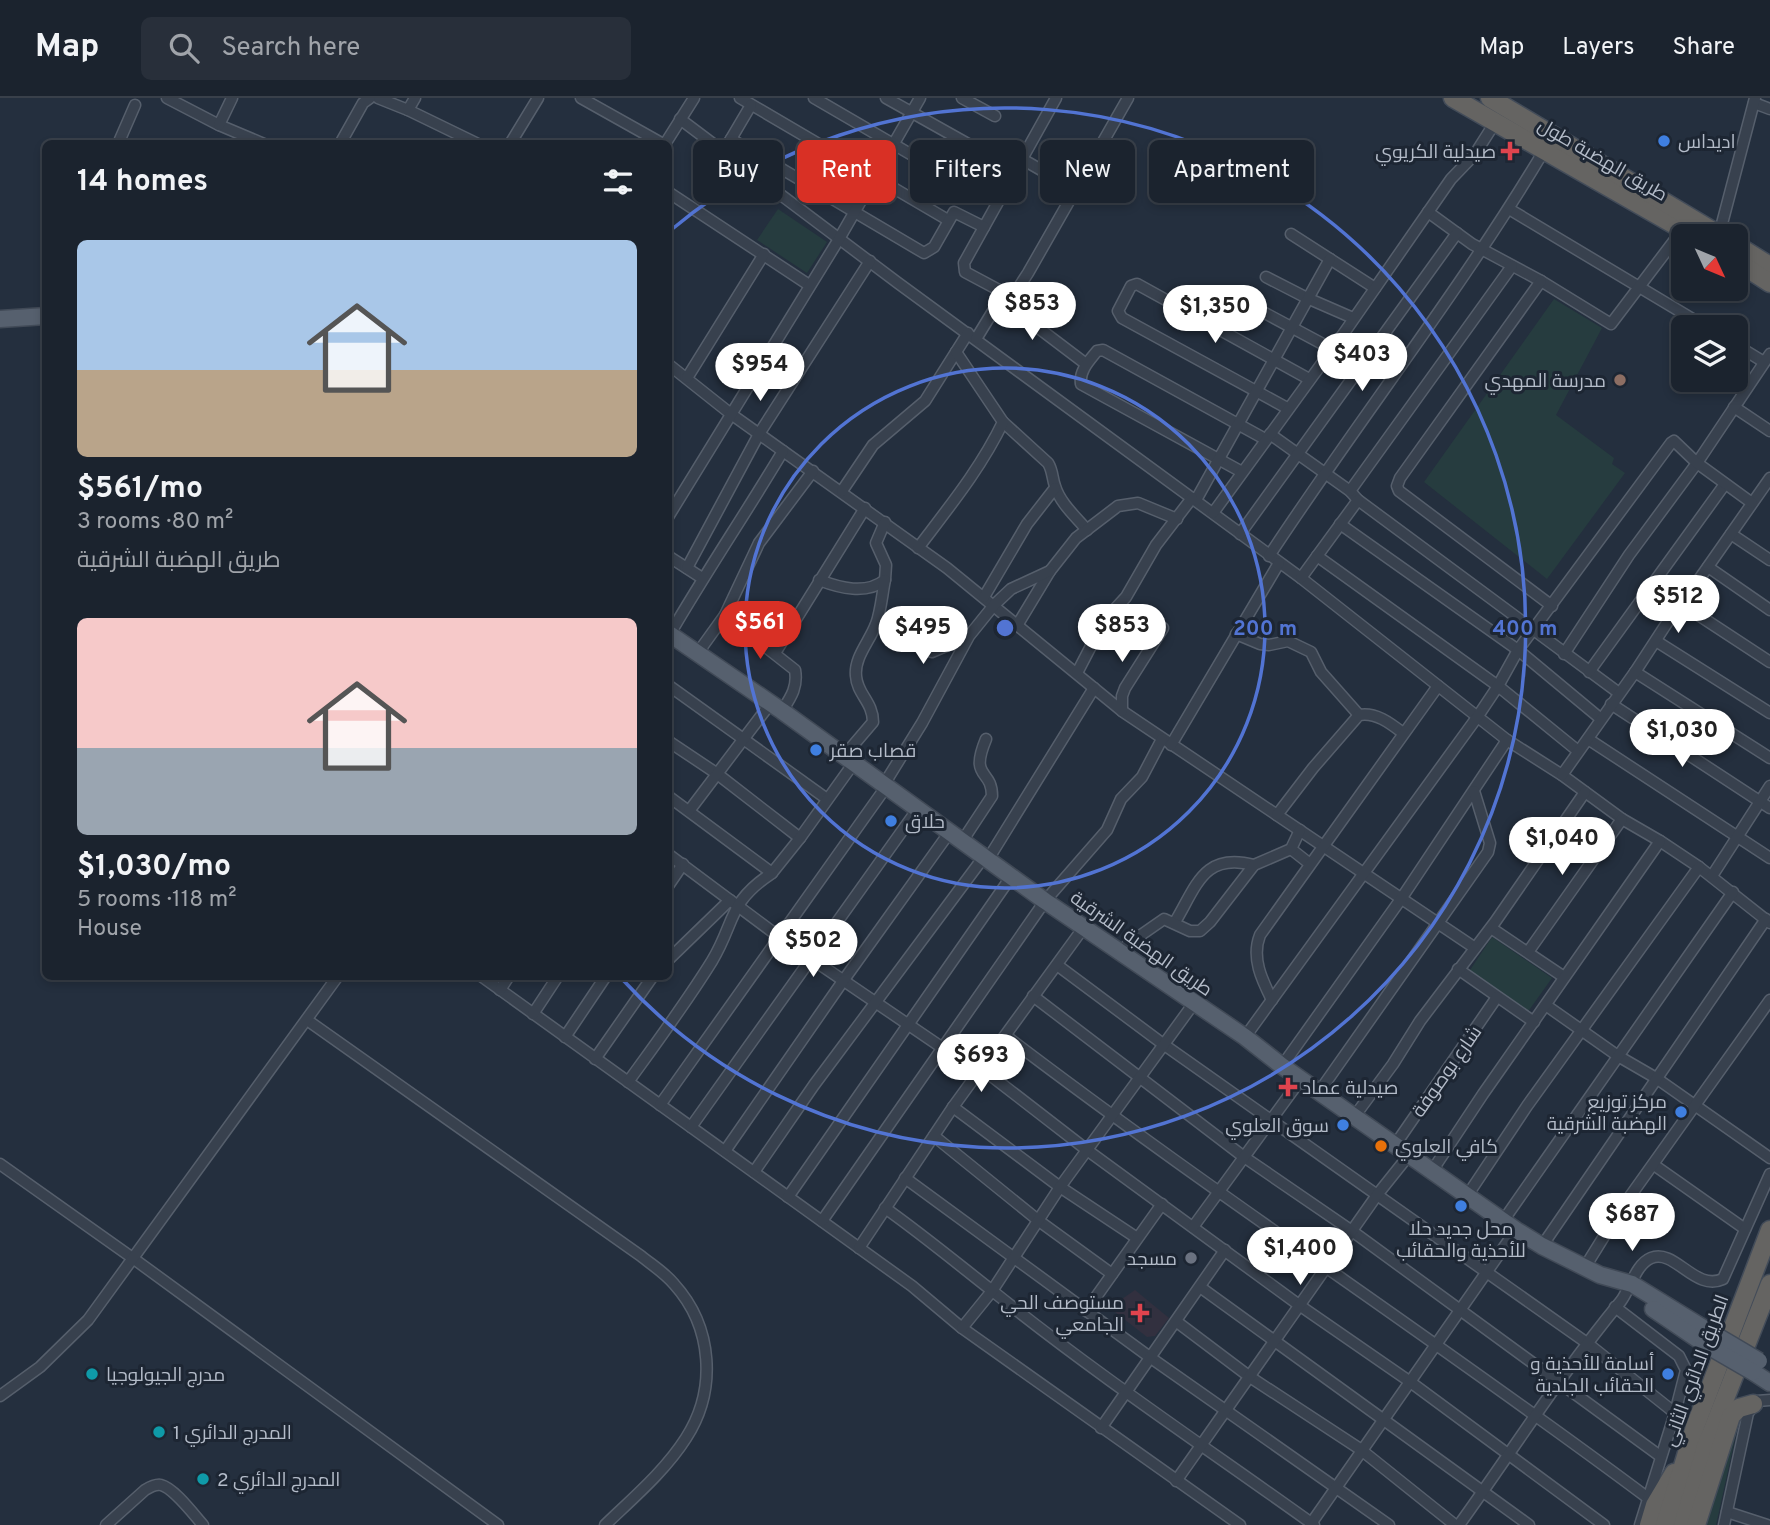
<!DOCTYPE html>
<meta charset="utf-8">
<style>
body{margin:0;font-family:Overpass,Cairo,sans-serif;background:#282f3a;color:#f1f3f6;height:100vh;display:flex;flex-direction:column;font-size:26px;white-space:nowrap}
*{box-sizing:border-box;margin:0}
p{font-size:23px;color:#a0a4aa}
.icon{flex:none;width:38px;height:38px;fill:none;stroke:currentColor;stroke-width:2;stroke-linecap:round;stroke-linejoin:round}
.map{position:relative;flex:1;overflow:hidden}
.side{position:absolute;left:42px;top:42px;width:630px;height:840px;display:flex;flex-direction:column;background:#1b232e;border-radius:10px;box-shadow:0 4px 10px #0003,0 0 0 2px #39404a}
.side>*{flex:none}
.top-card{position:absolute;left:693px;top:42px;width:665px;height:63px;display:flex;gap:14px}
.needle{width:46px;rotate:134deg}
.controls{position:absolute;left:1671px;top:126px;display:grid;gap:14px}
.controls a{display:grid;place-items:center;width:77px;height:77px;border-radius:10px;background:#1b232e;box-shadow:0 4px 10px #0003,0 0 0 2px #39404a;font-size:35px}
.price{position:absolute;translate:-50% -60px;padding:0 16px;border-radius:24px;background:#fff;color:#222;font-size:23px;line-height:46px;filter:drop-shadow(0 2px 4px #0008)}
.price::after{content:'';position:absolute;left:50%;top:42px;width:21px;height:16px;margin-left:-10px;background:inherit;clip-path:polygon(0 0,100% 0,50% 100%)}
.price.active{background:#d93025;color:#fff}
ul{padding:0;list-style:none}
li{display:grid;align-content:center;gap:14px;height:371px;padding:0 35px}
li span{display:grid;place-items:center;height:217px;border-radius:10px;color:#555}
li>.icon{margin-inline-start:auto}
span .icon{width:126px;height:126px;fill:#fffc;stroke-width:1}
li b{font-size:30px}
h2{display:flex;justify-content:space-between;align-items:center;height:84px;padding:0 35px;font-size:30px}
.tag{padding:0 24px;border-radius:10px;background:#1b232e;box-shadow:0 4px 10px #0003,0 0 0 2px #39404a;font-size:24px;line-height:63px}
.tag.active{background:#d93025;color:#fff}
header{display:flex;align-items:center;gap:42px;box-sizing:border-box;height:98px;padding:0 35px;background:#1b232e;border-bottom:2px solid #39404a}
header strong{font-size:33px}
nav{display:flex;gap:38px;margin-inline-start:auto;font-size:24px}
.search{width:490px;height:63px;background:#282f3a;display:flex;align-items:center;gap:18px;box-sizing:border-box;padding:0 24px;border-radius:10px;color:#a0a4aa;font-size:26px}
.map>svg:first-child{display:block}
.medical{fill:#32303f}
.green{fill:#263c3f}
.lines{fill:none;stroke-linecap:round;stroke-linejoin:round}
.minor-casing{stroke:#565f6c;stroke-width:13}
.primary-casing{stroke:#414a57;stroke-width:19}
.trunk-casing{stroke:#434c59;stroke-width:21}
.minor{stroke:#38414e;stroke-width:10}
.primary{stroke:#56606e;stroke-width:16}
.trunk{stroke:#656462;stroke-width:18}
.primary-bridge-casing{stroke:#414a57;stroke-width:19;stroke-linecap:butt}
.primary-bridge{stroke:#56606e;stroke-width:16}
.ring{fill:none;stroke:#5274d3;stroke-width:3.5}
.shop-dot{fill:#3f7fe0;stroke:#1d2633;stroke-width:2.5}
.health-dot{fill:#e0444e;stroke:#1d2633;stroke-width:2.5}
.education-dot{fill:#8d6e63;stroke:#1d2633;stroke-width:2.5}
.food-dot{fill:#e8710a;stroke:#1d2633;stroke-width:2.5}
.worship-dot{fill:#6b7280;stroke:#1d2633;stroke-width:2.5}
.culture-dot{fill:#0f9aa8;stroke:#1d2633;stroke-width:2.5}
.labels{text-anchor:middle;stroke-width:6;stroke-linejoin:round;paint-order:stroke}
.poi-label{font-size:19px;fill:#b4bcc9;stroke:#1d2633;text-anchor:start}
.street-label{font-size:19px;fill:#b4bcc9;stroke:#1d2633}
.centre{fill:#5274d3;stroke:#1d2633;stroke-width:3.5}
.ring-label{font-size:21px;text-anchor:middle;font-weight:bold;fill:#5274d3;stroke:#1d2633;stroke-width:6;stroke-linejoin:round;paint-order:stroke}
</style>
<header>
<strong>Map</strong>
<div class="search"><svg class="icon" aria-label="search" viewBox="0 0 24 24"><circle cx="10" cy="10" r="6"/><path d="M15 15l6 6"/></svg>Search here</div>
<nav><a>Map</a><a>Layers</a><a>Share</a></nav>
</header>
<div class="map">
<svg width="1770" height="1427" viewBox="0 0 1770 1427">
<rect width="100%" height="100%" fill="#242f3e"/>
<path class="medical" d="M 1135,1192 L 1169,1220 L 1155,1238 L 1147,1239 L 1110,1210 L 1118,1199 L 1122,1201 Z"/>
<g class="green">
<path d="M 778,111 L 827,144 L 807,175 L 757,142 Z"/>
<path d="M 1554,201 L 1602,230 L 1556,317 L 1614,360 L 1612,366 L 1625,375 L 1547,481 L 1424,384 Z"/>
<path d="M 1492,839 L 1552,880 L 1527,915 L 1468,875 Z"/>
<path d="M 1740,1318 L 1716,1427 L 1702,1427 Z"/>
</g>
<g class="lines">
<g class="minor-casing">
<g id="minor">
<path d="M 167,0 L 219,27 L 264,46"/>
<path d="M 378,0 L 408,12"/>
<path d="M 415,0 L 408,12 L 478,46"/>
<path d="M 581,0 L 663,46"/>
<path d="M 740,0 L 948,122"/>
<path d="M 814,0 L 960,85"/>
<path d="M 886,0 L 977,51"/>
<path d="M 962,0 L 995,18"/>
<path d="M 1056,0 L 964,165 L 965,174 L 1010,198 L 1017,192 L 1028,175 L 1128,0"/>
<path d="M 1754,5 L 1770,11"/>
<path d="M 680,21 L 898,185 L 1301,480 L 1507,642 L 1562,677 L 1622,721 L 1660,743 L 1699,769 L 1770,825"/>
<path d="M 219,27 L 232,0"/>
<path d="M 731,41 L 924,155 L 934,149 L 954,114 L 984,129"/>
<path d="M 118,46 L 135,7"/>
<path d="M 340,46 L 363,5 L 370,0"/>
<path d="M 510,46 L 538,0"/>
<path d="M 665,46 L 694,0"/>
<path d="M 728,46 L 751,7"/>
<path d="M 1022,61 L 1076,92"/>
<path d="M 668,94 L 809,187"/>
<path d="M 1509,111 L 1706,229"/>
<path d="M 1428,114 L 1472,146 L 1541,183 L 1611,226 L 1683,131"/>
<path d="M 1291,136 L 1375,190"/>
<path d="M 1719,137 L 1755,0"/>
<path d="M 1266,179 L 1307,200 L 1353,220"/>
<path d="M 1541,183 L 1400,380 L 1397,388 L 1399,393 L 1552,508"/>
<path d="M 1014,196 L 1024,219 L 1086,266"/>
<path d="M 1248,206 L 1332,251"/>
<path d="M 976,241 L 1004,195"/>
<path d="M 1736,247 L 1764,264"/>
<path d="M 668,266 L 731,316 L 947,470 L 1122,613 L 1475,850"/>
<path d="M 687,280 L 764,156"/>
<path d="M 1734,309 L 1770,333"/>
<path d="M 1287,310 L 1122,220 L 1118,213 L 1131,188 L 1137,186 L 1309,281"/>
<path d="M 1003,324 L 1048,365 C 1053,373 1052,380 1055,388 C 1060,405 1076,419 1087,432"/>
<path d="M 1270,336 L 1350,393 L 1358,402 L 1619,595"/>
<path d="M 1242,374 L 1081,286 C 1079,273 1089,263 1097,253 L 1103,252 L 1265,341"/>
<path d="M 842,393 L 873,347 L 925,303 L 968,235"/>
<path d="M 1350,393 L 1512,168"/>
<path d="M 1196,402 L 1330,161"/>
<path d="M 1213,415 L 1344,235 L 1451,81 L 1475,56 L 1496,23"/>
<path d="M 668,419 L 839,141 L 920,0"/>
<path d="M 1340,426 L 1518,552 L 1601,621"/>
<path d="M 1240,436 L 1457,135"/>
<path d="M 1731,436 L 1770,462"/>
<path d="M 918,450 C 949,409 981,370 1003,324 L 956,254"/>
<path d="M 668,458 L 702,480"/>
<path d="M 1269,458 C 1359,321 1461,192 1545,51"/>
<path d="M 1317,458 L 1498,588 L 1578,653"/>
<path d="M 1708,469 L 1770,512"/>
<path d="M 687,470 L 759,336 L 870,163"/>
<path d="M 1301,480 L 1358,402"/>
<path d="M 819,482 C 840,490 866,497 885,482 L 886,467 L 876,445 L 885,424"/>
<path d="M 984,499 L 1027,426 L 1055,390"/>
<path d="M 1680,505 L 1770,564"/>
<path d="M 725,517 L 795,572 C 798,589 791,599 782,613"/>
<path d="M 1018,526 L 1050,473 L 1076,440 L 1118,408 L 1138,405 L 1177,421"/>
<path d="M 876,527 C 902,524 909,538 928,553 L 932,554 L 967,539"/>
<path d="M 670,536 C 706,474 746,415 783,353"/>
<path d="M 1236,536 L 1260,546 L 1269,547 L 1288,543 L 1311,554 L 1321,574 L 1359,617"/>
<path d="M 1656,543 L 1770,615"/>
<path d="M 775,555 L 865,410"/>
<path d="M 697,556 L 725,517 L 759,445 L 813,373"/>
<path d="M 1564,556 L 1629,457 L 1697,365 L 1770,256"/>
<path d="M 1589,574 L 1725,386"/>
<path d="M 1635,574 L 1770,660"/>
<path d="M 1077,575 L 1104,523 L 1126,499 L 1156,447 L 1192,400"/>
<path d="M 668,587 L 827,701"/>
<path d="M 1611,606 L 1770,710"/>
<path d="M 1122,613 L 1122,598 L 1125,590 L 1163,530"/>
<path d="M 1588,641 L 1770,760"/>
<path d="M 668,643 L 716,675 L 800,740"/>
<path d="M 1171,647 L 1279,465"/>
<path d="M 844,658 L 873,624 C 873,604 857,596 856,578 C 854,559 870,543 876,526 C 881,513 882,496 885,482"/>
<path d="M 1562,677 L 1635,574 L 1680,505 L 1693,490 L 1770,380"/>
<path d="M 883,688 L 922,625 L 969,538 L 994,507 L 1011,491 L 1050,473"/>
<path d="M 668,698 L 772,775 L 800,740 L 853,666"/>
<path d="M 689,713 L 770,606"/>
<path d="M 1277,717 L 1313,670 L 1359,617 C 1376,614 1390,625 1403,635"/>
<path d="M 961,745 L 992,698 C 992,670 969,682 986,641"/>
<path d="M 1291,751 L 1310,766"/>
<path d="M 668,756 L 778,838 L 978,974"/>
<path d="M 987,763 L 1094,590"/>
<path d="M 1712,778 L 1770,688"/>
<path d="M 668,788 L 683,766"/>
<path d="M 1175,824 C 1197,787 1204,754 1254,767"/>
<path d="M 1491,830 L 1564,879"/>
<path d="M 1528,854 L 1622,721"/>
<path d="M 1123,855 L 1131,840 L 1141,837 L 1164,821 L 1190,833 L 1200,833 L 1210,824 L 1254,767 L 1291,751 L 1300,732"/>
<path d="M 668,862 L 730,802"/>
<path d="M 1057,867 L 1163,946 L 1587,1245 L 1675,1315"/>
<path d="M 1458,871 L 1534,924"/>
<path d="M 481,878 L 912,1188 L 962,1230 L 1240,1427"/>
<path d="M 500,892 L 509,878"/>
<path d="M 1033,898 L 1244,1059 L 1352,1133 L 1660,1358"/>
<path d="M 1272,902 C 1262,882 1251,860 1260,837 L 1438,588"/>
<path d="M 1547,908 L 1618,958 L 1656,980 L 1770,1060"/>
<path d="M 533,916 L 558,878"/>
<path d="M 307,922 L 641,1158 C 652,1167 665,1175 674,1186 C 713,1229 717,1292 686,1340 C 665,1373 633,1400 605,1427"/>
<path d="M 1006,938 C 1216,1098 1437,1242 1648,1400"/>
<path d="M 565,939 L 606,878"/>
<path d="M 1245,939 L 1478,618 L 1498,588 L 1518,552 L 1671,345 L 1674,343 L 1697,365 L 1752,405"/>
<path d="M 595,961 L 653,878"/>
<path d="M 1282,968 L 1401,801 L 1507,642"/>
<path d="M 981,970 L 1087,1052 L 1299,1207 L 1409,1283 L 1604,1427"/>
<path d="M 628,984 C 657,944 686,905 712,863 C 736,823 727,805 772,775"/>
<path d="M 1319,994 L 1488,754 L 1490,745 L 1474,693"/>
<path d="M 660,1007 L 886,689"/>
<path d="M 953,1009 L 1060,1089 L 1137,1140"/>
<path d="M 1354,1019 L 1393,966 L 1420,923 L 1495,824 L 1585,694"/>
<path d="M 691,1029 L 917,712"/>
<path d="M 934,1038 L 1039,1123 L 1112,1176"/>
<path d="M 1395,1047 L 1497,899"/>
<path d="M 725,1053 L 843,883 L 949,735"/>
<path d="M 0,1066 L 134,1161 L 498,1427"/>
<path d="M 1654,1067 L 1745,1131"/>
<path d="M 1432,1073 L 1483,996 L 1660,743"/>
<path d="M 754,1074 L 814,987 L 983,760"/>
<path d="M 905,1080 L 1151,1260 L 1389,1427"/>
<path d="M 1467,1098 L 1527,1008 L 1699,769"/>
<path d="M 788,1099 L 1011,779"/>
<path d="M 885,1110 C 923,1137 958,1166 995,1195 C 1097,1277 1208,1351 1314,1427"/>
<path d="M 822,1123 L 1045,803 L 1107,732 L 1121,701 L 1142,679 L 1162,641"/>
<path d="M 1503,1123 L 1733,794"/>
<path d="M 1193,1129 L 1301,981"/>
<path d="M 1542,1148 L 1766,821"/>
<path d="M 859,1150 L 953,1009 L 1084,829"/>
<path d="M 1585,1169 L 1621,1111 L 1770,902"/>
<path d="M 1200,1189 L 1529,1427"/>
<path d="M 1615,1209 L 1679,1258 L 1686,1272 L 1675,1315 L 1640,1427"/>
<path d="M 1086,1213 L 1162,1106"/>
<path d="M 1177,1224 L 1250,1279 L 1360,1351 L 1455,1427"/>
<path d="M 962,1230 L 992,1193 L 1060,1089 L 1194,905"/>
<path d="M 0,1298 L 40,1269 L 88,1222 L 338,878"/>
<path d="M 1101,1330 L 1225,1152"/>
<path d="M 1176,1383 L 1377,1097 L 1409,1057"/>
<path d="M 1727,1414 L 1767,1427"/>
<path d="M 106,1427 L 145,1392 C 150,1389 156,1386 161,1387 C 174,1390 194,1417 203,1427"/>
<path d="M 1310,1427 L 1516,1132"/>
<path d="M 1459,1427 C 1513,1352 1562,1274 1621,1203 C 1630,1191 1636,1166 1651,1160 C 1675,1150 1695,1194 1723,1181 L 1770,1076"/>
<path d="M 1724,1427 L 1748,1315 L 1757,1303 L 1770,1302"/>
</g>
</g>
<g class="primary-casing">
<g id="primary">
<path d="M 0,221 L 46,218"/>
<path d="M 668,535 L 782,613 L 1045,803 L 1245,939 L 1282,968 L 1516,1132 L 1542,1148 L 1600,1177 L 1632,1186 L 1710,1234"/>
<path d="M 1653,1211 L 1703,1245"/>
<path d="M 1753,1274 L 1770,1285"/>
</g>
</g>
<g class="trunk-casing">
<g id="trunk">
<path d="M 1453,0 L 1694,138"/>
<path d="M 1490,0 L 1721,138"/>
<path d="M 1736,147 L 1770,168"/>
<path d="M 1736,163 L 1770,185"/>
<path d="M 1649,1427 L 1655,1407 L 1674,1375"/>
<path d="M 1665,1427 L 1695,1329 L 1770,1132"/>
<path d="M 1683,1427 L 1706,1349 L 1770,1186"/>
<path d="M 1696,1427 L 1731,1318 L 1739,1310 L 1753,1306"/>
</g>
</g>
<use href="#minor" class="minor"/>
<use href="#primary" class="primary"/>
<use href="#trunk" class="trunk"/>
<g class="primary-bridge-casing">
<g id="primary-bridge">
<path d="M 1710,1234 L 1759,1263"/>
<path d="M 1703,1245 L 1753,1274"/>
</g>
</g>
<use href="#primary-bridge" class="primary-bridge"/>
</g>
<g class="ring">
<circle cx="1005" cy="530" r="260"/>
<path d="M671 132A520 520 0 1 1 622 881"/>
</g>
<g class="shop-dot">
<circle cx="1664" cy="43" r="7"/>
<circle cx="816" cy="652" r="7"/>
<circle cx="891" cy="723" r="7"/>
<circle cx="1681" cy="1014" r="7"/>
<circle cx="1343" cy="1027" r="7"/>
<circle cx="1461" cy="1108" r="7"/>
<circle cx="1668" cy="1276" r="7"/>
</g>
<g class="health-dot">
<path d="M1506.5 42.5h7v7h7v7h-7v7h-7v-7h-7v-7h7z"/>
<path d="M1284.5 978.5h7v7h7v7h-7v7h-7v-7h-7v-7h7z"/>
<path d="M1136.5 1204.5h7v7h7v7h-7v7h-7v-7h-7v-7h7z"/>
</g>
<circle class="education-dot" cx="1620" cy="282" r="7"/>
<circle class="food-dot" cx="1381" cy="1048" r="7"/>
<circle class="worship-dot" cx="1191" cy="1160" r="7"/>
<g class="culture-dot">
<circle cx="92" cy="1276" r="7"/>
<circle cx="159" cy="1334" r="7"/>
<circle cx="203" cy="1381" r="7"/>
</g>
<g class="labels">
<g class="poi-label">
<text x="1678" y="50">اديداس</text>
<text x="1496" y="60" text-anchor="end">صيدلية الكريوي</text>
<text x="1606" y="289" text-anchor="end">مدرسة المهدي</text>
<text x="830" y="659">قصاب صقر</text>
<text x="905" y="730">حلاق</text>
<text x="1302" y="996">صيدلية عماد</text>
<text x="1667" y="1010" text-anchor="end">مركز توزيع<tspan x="1667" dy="22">الهضبة الشرقية</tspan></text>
<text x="1329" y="1034" text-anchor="end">سوق العلوي</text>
<text x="1395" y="1055">كافي العلوي</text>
<text x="1461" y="1137" text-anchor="middle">محل جديد حلا<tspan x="1461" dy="22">للأحذية والحقائب</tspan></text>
<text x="1177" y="1167" text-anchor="end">مسجد</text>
<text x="1124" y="1211" text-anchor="end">مستوصف الحي<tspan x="1124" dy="22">الجامعي</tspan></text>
<text x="1654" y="1272" text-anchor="end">أسامة للأحذية و<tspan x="1654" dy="22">الحقائب الجلدية</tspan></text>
<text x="106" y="1283">مدرج الجيولوجيا</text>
<text x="173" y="1341">المدرج الدائري 1</text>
<text x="217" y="1388">المدرج الدائري 2</text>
</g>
<g class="street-label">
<text transform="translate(1603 61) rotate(30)" y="7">طريق الهضبة طول</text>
<text transform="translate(1142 845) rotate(35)" y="7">طريق الهضبة الشرقية</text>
<text transform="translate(1446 973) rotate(-55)" y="7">شارع بوصوفة</text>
<text transform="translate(1695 1272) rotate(-70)" y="7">الطريق الدائري الثاني</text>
</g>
</g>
<circle cx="1005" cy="530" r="10" class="centre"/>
<g class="ring-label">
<text x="1265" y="537">200 m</text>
<text x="1525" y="537">400 m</text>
</g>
</svg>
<div class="controls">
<a><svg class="needle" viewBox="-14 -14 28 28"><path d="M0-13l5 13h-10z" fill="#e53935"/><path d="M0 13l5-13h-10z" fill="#a0a4aa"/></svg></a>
<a><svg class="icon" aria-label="layers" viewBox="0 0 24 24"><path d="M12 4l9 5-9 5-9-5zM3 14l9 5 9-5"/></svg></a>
</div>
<b class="price" style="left:1032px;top:244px">$853</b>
<b class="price" style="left:1215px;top:247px">$1,350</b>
<b class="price" style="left:1362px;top:295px">$403</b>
<b class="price" style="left:760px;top:305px">$954</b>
<b class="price" style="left:1678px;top:537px">$512</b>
<b class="price active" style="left:760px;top:563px">$561</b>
<b class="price" style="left:1122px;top:566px">$853</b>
<b class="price" style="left:923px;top:568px">$495</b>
<b class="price" style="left:1682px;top:671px">$1,030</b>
<b class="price" style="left:1562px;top:779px">$1,040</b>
<b class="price" style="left:813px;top:881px">$502</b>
<b class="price" style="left:981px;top:996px">$693</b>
<b class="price" style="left:1632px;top:1155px">$687</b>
<b class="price" style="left:1300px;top:1189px">$1,400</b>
<div class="top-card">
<a class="tag">Buy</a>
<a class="tag active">Rent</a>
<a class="tag">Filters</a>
<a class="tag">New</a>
<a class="tag">Apartment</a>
</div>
<section class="side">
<h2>14 homes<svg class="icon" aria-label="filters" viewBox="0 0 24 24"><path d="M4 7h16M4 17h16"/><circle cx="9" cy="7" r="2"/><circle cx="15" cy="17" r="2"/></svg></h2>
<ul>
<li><span style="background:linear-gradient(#a9c7e8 60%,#b9a48a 0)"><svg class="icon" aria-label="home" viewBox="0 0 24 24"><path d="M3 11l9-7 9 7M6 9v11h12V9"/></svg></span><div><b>$561/mo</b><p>3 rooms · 80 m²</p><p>طريق الهضبة الشرقية</p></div></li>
<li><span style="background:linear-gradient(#f6c9c9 60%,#9aa5b1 0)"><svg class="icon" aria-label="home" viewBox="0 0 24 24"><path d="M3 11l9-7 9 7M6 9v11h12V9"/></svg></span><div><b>$1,030/mo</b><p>5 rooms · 118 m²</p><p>House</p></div></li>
</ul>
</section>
</div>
